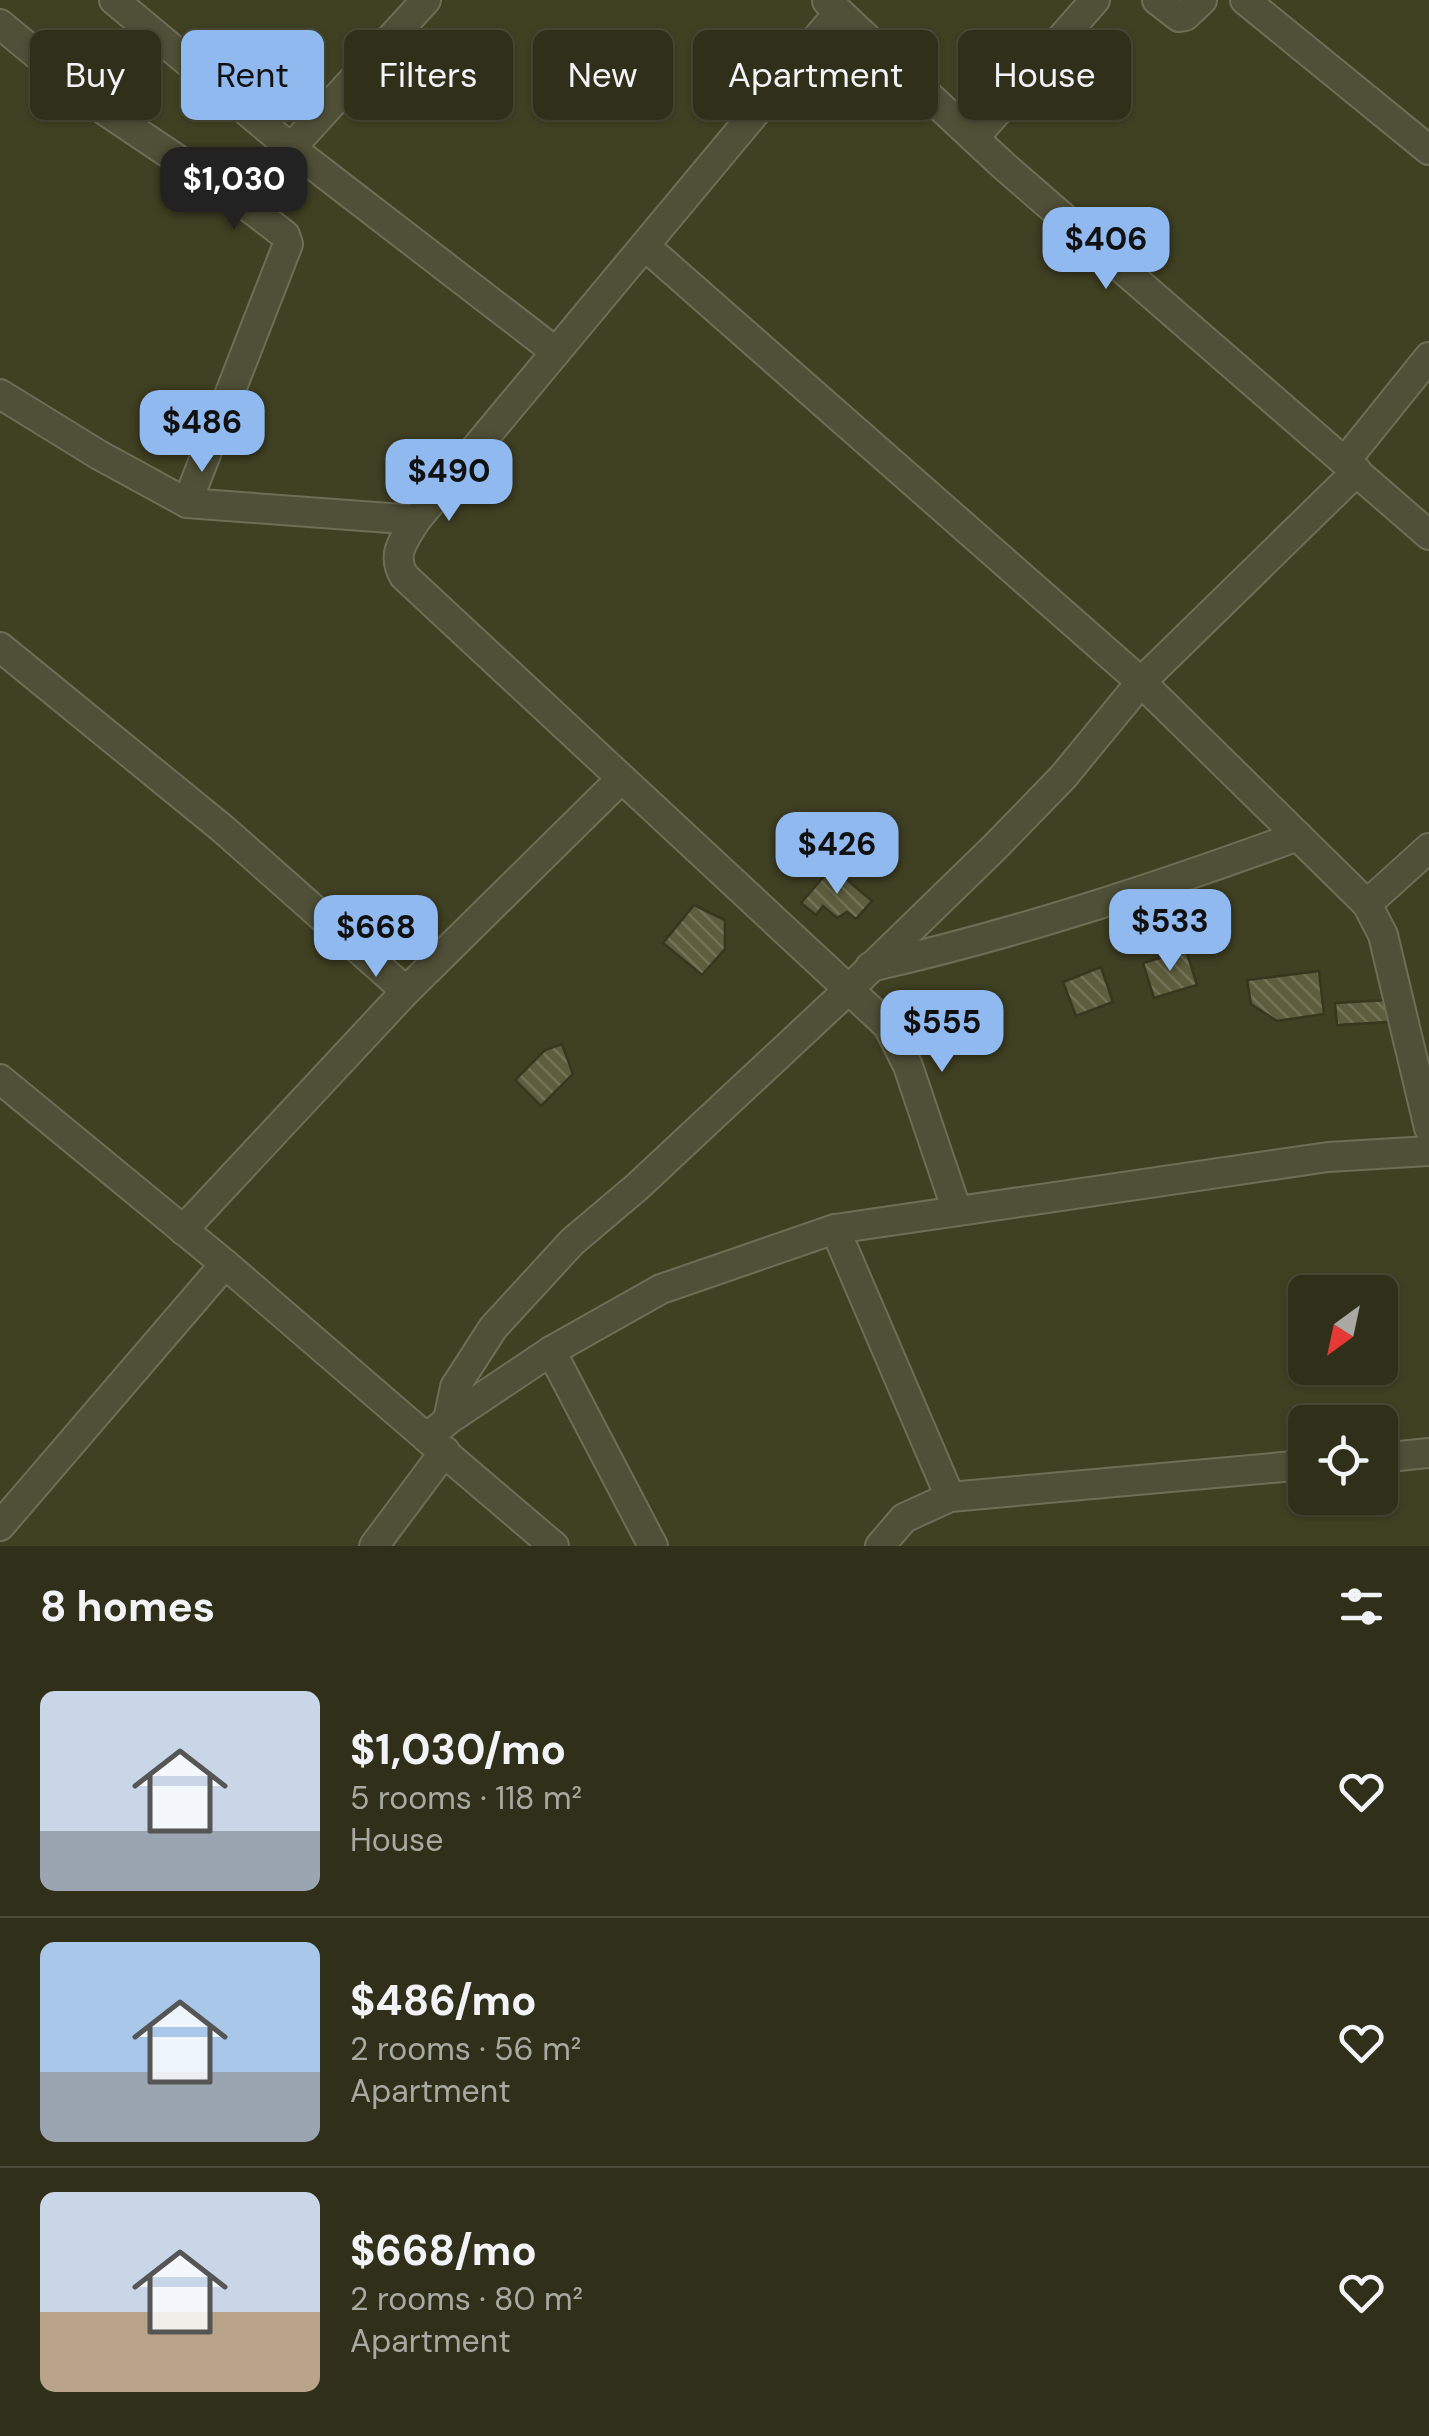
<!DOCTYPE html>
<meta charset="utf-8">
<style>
body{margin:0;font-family:"DM Sans",sans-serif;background:#383823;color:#f1f3f6;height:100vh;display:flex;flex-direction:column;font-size:38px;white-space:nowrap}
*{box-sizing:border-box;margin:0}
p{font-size:32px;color:#a8a9a2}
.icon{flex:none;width:55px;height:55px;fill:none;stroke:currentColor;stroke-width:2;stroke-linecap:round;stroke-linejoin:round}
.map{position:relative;height:1546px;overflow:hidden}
.sheet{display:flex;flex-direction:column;background:#30301a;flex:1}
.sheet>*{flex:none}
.top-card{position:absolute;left:30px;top:30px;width:1370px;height:90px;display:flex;gap:20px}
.needle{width:65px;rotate:213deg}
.buttons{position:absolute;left:1288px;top:1275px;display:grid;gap:20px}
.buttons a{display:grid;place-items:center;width:110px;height:110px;border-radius:15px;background:#30301a;box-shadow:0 2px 8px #0004,0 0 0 2px #4b4b39;font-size:50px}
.price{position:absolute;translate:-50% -85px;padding:0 22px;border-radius:20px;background:#90b9f0;color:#111;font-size:32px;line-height:65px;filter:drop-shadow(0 2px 5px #0008)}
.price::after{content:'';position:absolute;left:50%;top:60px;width:30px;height:22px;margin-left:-15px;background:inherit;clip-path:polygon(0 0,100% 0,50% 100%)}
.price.on{background:#222;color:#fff}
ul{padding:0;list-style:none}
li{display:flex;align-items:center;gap:30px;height:250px;padding:0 40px}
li+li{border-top:2px solid #4b4b39}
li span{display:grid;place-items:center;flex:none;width:280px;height:200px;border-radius:15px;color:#555}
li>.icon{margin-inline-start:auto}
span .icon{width:120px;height:120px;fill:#fffc;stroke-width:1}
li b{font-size:42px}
h2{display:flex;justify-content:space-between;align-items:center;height:120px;padding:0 40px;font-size:42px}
.tag{padding:0 35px;border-radius:15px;background:#30301a;box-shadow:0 2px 8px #0004,0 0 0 2px #4b4b39;font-size:35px;line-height:90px}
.tag.on{background:#90b9f0;color:#111}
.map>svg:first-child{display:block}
.building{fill:url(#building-back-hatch);stroke:#37371f;stroke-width:2.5}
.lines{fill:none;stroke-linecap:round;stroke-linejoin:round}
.street-casing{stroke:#6d6e56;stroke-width:32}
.street{stroke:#505038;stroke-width:28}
</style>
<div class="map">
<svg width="1429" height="1546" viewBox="0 0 1429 1546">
<defs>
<pattern id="building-back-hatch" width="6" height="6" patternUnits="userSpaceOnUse" patternTransform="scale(2.5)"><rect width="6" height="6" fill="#5e5d3d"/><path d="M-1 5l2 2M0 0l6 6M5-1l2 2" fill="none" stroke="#747357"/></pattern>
</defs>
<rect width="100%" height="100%" fill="#404023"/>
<g class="building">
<path d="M 832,867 L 872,901 L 856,919 L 847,912 L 837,918 L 823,906 L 816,915 L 801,903 Z"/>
<path d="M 694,905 L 725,920 L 725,949 L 702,975 L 663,943 Z"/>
<path d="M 1186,950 L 1197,985 L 1154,998 L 1143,963 Z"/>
<path d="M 1101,967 L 1113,1002 L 1076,1016 L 1063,982 Z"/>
<path d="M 1319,971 L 1324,1014 L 1277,1021 L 1251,1004 L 1247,980 Z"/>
<path d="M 1387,1000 L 1389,1022 L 1337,1025 L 1335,1003 Z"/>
<path d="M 562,1044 L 573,1074 L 541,1106 L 515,1080 L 545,1050 Z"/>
</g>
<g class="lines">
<g class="street-casing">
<g id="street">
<path d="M 114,0 L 291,148 L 556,352"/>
<path d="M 1157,0 L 1179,17 L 1185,16 L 1202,0"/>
<path d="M 1245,0 L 1429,150"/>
<path d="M 827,1 L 1004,166 L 1429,535"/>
<path d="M 839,12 L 416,520 C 404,540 391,554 404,576 L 888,1026 L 908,1066 L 957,1211"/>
<path d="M 0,24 L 104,110 L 250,208 L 291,148 L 426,0"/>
<path d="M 974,138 L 1095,0"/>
<path d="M 645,246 L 1141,682 L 1367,904 L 1383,935 L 1429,1128"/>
<path d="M 0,394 L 99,455 L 187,503 L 416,520"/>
<path d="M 1346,460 L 1429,357"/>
<path d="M 187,503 L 288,244 L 285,235 L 250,208"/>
<path d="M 0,647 L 223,829 L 406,991"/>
<path d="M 1367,904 L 1429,848"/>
<path d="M 870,967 C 1016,934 1158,887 1298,836"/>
<path d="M 0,1079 L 225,1264 L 427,1438 L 448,1420 L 551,1351 L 661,1289 L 835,1229 L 1328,1157 L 1429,1151"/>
<path d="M 835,1229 L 950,1497"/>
<path d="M 183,1230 L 406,991 L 620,780"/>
<path d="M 551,1351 L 653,1546"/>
<path d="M 448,1420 L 455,1387 L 493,1328 L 572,1242 L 637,1187 L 847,991 L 996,846 L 1063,777 L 1141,682 L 1357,471"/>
<path d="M 427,1438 L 554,1546"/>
<path d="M 1380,1458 L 1429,1453"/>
<path d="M 0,1526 L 225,1264"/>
<path d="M 374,1546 L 445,1451"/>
<path d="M 880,1546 L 904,1518 L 950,1497 L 1305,1465"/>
</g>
</g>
<use href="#street" class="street"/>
</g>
</svg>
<div class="buttons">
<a><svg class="needle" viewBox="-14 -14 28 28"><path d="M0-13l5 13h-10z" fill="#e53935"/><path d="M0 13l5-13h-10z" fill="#a8a9a2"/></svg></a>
<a><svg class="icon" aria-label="locate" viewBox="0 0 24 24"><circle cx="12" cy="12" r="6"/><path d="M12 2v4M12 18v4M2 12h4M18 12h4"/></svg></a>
</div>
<b class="price on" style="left:234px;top:232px">$1,030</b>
<b class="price" style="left:1106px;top:292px">$406</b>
<b class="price" style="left:202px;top:475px">$486</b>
<b class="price" style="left:449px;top:524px">$490</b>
<b class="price" style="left:837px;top:897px">$426</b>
<b class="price" style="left:1170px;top:974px">$533</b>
<b class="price" style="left:376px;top:980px">$668</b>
<b class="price" style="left:942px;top:1075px">$555</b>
<div class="top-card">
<a class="tag">Buy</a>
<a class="tag on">Rent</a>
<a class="tag">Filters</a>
<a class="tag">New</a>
<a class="tag">Apartment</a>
<a class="tag">House</a>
</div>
</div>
<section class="sheet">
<h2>8 homes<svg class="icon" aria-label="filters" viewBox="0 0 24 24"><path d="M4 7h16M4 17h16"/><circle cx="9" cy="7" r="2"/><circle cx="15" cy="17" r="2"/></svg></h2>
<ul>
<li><span style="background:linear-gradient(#c9d6e8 70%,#9aa5b1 0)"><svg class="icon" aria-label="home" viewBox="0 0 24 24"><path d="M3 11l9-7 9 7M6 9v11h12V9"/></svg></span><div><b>$1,030/mo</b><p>5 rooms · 118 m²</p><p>House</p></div><svg class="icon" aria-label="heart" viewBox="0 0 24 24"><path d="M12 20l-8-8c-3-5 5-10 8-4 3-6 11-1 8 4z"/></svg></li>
<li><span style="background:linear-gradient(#a9c7e8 65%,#9aa5b1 0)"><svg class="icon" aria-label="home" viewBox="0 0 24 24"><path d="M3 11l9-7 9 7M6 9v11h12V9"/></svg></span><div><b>$486/mo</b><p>2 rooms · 56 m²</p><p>Apartment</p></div><svg class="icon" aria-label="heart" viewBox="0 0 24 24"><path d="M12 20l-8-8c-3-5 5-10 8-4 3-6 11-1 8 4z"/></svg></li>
<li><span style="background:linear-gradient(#c9d6e8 60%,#b9a48a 0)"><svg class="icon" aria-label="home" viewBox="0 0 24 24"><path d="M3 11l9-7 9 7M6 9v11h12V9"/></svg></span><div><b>$668/mo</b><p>2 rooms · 80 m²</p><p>Apartment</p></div><svg class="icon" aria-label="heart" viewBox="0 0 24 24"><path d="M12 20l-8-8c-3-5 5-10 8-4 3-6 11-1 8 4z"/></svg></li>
</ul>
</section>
